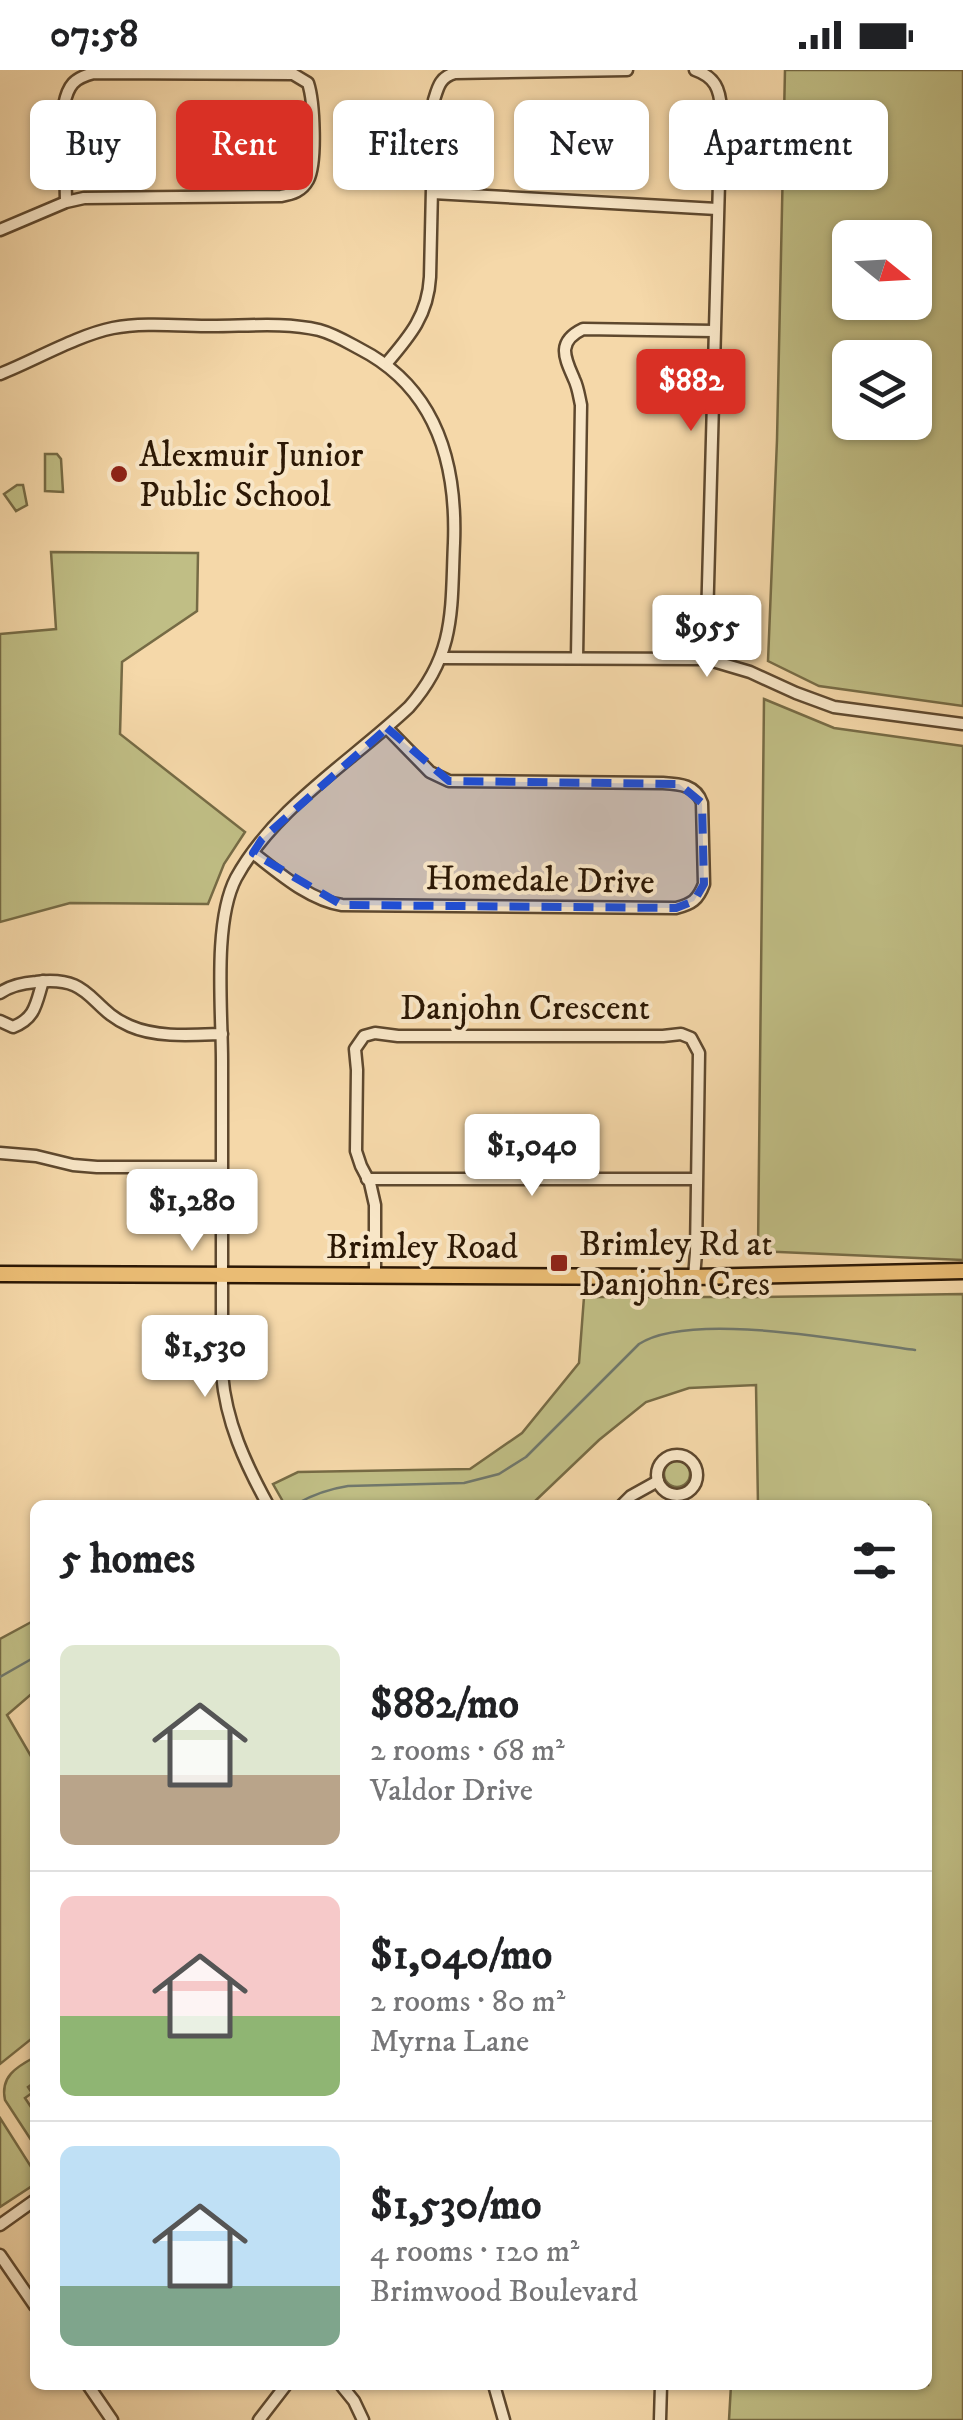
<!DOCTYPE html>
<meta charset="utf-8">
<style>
body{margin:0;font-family:"IM FELL DW Pica",serif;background:#f6f6f6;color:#202124;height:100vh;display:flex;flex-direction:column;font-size:38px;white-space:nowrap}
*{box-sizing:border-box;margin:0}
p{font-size:32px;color:#757577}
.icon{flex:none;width:55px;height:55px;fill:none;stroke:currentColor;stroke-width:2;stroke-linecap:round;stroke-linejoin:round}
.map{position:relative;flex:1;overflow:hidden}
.details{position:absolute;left:30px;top:1430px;width:902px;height:890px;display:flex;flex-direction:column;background:#fff;border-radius:15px;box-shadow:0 2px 8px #0004}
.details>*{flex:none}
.top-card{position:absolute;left:30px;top:30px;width:905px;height:90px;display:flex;gap:20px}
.needle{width:65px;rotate:108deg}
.controls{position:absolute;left:832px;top:150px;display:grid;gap:20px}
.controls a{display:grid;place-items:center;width:100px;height:100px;border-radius:15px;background:#fff;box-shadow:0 2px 8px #0004;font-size:50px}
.price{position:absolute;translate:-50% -85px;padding:0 22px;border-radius:10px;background:#fff;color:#222;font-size:32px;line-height:65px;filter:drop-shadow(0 2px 5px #0008)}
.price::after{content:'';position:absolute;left:50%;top:60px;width:30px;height:22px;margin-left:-15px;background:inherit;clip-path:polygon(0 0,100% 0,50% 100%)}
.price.selected{background:#d93025;color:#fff}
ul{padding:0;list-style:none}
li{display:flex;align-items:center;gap:30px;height:250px;padding:0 30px}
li+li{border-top:2px solid #e0e0e0}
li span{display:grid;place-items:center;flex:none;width:280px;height:200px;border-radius:15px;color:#555}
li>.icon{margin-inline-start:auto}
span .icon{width:120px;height:120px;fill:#fffc;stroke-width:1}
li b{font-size:42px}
h2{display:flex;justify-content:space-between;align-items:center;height:120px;padding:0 30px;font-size:42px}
.pill{padding:0 35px;border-radius:15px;background:#fff;box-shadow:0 2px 8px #0004;font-size:35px;line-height:90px}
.pill.selected{background:#d93025;color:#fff}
.status{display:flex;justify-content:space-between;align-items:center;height:70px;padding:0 50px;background:#fff;direction:ltr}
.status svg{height:28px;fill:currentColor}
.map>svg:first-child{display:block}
.green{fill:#c0be85;stroke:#766b45;stroke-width:2.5;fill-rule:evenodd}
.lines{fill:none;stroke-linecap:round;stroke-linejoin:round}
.stream{stroke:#70786c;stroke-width:2.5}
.minor-casing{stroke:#5e482e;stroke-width:15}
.major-casing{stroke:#2c1805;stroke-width:19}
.minor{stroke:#f8e6c7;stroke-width:10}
.major{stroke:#eabc74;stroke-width:14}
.marked{fill:#1d4ed8;fill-opacity:0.2;stroke:#1d4ed8;stroke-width:8;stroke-dasharray:20 12;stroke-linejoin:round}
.poi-dot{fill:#8f2418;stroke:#f8e6c7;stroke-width:4}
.labels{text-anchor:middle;stroke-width:8;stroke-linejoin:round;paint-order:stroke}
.poi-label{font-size:35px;fill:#2c1805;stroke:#f8e6c7;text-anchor:start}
.street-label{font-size:35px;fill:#2c1805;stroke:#f8e6c7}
</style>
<div class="status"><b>07:58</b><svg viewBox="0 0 49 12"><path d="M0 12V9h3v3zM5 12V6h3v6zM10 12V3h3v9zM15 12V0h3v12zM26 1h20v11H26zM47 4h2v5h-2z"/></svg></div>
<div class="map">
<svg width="963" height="2350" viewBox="0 0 963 2350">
<rect width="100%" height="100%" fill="#f5d8a9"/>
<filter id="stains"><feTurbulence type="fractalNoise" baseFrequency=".002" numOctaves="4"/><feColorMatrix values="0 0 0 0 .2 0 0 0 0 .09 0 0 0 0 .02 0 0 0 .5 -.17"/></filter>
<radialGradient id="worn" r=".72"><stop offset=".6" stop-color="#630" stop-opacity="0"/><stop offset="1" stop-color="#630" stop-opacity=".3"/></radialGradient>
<g class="green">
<path d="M 785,0 L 963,0 L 963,636 L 819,616 L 768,591 L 777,370 ZM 850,168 L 915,168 L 915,232 L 850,232 ZM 850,288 L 915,288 L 915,352 L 850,352 Z"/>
<path d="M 45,384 L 57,384 L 61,389 L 63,422 L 45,421 Z"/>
<path d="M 17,415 L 23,415 L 27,435 L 16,441 L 4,424 Z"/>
<path d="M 51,482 L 198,483 L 197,541 L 122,592 L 120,664 L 245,762 L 224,794 L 208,834 L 70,833 L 0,852 L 0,564 L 56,559 Z"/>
<path d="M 764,629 L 834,658 L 963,676 L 963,1190 L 758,1181 Z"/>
<path d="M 963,1224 L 963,2350 L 729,2350 L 731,2315 L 928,2315 L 928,1435 L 758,1435 L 756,1315 L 689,1318 L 646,1332 L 599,1370 L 531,1435 L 285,1435 L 273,1414 L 298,1402 L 470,1399 L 522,1363 L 579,1293 L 584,1227 L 755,1227 Z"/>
<circle cx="677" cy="1404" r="13"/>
<path d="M 35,1550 L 35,1621 L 7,1645 L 35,1693 L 35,1966 L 0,1994 L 0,1569 Z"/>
<path d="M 35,1987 L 35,2012 L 28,2017 L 32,2023 L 25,2028 L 35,2043 L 35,2076 L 5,2030 C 0,2007 16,1997 35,1987 Z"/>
<path d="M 0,2048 L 35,2103 L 35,2114 L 0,2137 Z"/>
</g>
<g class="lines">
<g class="stream">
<path d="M 296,1434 C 314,1424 328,1419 348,1416 L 464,1413 L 499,1404 L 526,1387 L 639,1274 C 691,1240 852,1272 915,1280"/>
<path d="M 0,1607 L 35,1587"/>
</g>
<g class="minor-casing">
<g id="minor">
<path d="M 695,0 C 715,7 720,19 721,39 L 706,589"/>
<path d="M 433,123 L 717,139"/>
<path d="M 0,160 L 66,132 L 84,128 L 281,126 C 293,124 302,121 308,110 C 317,93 314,31 308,13 L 293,4 L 94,3 C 74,8 68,15 64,35 L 66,132"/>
<path d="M 386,294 C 410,266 428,245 430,207 L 434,30 C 438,17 440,7 455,3 L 627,0"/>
<path d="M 0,304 C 35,290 78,265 113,258 C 143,252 182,256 212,256 C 247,256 285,252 319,260 C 334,264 347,272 360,279 C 436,318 457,393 454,473 C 451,539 456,584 409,637 C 352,691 274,738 236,808 C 213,852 222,940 222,990 C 222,1095 222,1199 222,1304 C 226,1352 245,1393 268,1435"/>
<path d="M 442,588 L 706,589 L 750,602 L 796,623 L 834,637 L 963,654"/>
<path d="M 577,588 L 581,335 C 579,326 578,317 574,309 C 565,288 556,272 583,259 L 714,261"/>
<path d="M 253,783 C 279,803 309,830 342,835 L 676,838 C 692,834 698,830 704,814 L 702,733 C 696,715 680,714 663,713 L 449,711 L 430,702 L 387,658"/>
<path d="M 0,923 C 11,915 23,913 36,912 C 93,905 88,938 130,956 C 157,968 193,965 222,964"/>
<path d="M 0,951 L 13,957 C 36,948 36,933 43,911"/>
<path d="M 0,1083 L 36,1086 L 73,1095 L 97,1097 L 221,1097"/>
<path d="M 367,1109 L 696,1109"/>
<path d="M 375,1206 L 375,1135 L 370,1113 L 361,1096 L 356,1081 L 357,1000 L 355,979 L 364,966 L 375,963 L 398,966 L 663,966 L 681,964 L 691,968 L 699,983 L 696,1183 L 694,1207"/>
<circle cx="677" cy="1405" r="20"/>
<path d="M 622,1435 L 631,1426 L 658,1411"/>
<path d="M 0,2155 L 35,2130"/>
<path d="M 0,2185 L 35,2236"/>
<path d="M 88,2315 L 112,2350"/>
<path d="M 341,2315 L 354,2331 L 363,2350"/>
<path d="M 494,2315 L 504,2350"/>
<path d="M 259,2350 L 286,2315"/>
<path d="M 660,2350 L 661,2315"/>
</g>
</g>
<g class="major-casing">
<path id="major" d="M 0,1204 L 694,1207 L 963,1201"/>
</g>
<use href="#minor" class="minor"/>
<use href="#major" class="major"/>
</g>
<path class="marked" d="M 387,658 L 449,711 L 679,714 L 702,733 L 704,814 L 694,831 L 676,838 L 342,835 L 253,783 L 262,769 Z"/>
<g class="poi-dot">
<circle cx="119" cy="404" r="10"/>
<rect x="549" y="1183" width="20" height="20" rx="5"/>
</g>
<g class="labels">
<g class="poi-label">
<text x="139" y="396">Alexmuir Junior<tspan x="139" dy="40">Public School</tspan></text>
<text x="579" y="1185">Brimley Rd at<tspan x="579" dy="40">Danjohn Cres</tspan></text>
</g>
<g class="street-label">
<text transform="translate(540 809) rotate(1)" y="12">Homedale Drive</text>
<text x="525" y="949">Danjohn Crescent</text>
<text x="422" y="1188">Brimley Road</text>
</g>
</g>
<rect width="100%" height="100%" filter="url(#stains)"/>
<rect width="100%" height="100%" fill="url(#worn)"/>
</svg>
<div class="controls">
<a><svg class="needle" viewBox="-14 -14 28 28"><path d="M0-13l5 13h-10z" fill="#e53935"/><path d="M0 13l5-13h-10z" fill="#757577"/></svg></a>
<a><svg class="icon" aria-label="layers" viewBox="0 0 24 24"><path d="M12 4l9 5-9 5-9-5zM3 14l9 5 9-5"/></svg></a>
</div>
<b class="price selected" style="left:691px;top:364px">$882</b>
<b class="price" style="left:707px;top:610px">$955</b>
<b class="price" style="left:532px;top:1129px">$1,040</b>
<b class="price" style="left:192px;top:1184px">$1,280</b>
<b class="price" style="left:205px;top:1330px">$1,530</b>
<div class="top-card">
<a class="pill">Buy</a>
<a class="pill selected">Rent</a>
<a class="pill">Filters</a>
<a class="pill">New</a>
<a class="pill">Apartment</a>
</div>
<section class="details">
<h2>5 homes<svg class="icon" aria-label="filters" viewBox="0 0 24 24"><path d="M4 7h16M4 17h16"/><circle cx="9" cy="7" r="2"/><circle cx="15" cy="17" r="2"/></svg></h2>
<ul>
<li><span style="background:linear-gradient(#dfe7d0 65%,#b9a48a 0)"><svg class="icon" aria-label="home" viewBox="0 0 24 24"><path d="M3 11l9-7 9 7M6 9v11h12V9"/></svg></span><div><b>$882/mo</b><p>2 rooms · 68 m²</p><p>Valdor Drive</p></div></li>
<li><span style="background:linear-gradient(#f6c9c9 60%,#8fb573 0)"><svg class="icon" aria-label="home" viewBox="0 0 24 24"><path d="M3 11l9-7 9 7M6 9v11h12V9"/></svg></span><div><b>$1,040/mo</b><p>2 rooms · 80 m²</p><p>Myrna Lane</p></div></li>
<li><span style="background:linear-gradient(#bfe0f5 70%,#7fa58c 0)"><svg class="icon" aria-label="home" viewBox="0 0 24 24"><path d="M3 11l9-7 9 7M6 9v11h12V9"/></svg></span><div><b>$1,530/mo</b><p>4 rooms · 120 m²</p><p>Brimwood Boulevard</p></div></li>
</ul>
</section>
</div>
